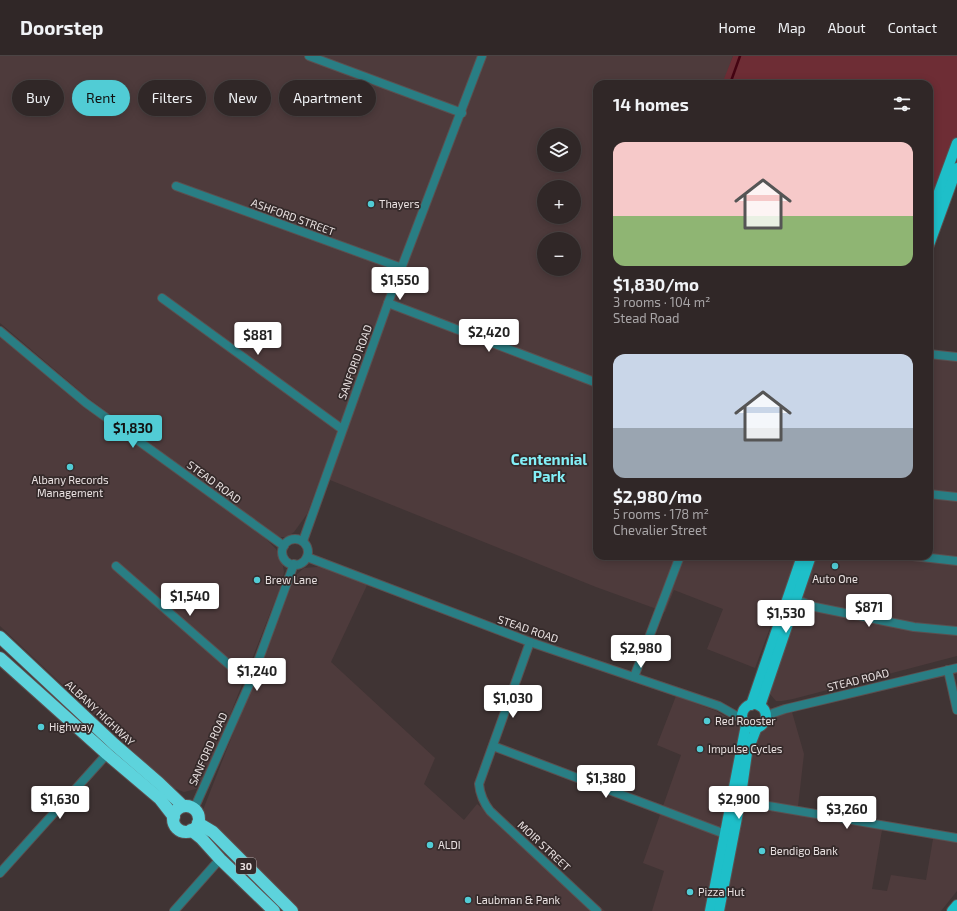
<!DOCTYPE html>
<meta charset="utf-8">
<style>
body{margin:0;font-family:"Exo 2",sans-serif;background:#3c3333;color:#f1f3f6;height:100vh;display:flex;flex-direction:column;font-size:15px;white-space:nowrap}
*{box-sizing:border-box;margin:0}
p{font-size:13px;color:#a8a5a7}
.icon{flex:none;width:22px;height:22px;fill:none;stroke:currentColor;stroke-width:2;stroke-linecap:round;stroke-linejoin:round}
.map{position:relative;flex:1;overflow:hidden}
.drawer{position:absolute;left:593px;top:24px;width:340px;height:480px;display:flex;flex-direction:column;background:#302727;border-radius:12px;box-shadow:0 2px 10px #0003,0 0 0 1px #4b4444}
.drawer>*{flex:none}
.guide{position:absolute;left:12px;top:24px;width:380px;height:36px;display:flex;gap:8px}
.tools{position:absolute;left:537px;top:72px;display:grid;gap:8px}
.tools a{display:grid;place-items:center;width:44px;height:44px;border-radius:50%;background:#302727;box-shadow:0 2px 10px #0003,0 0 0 1px #4b4444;font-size:20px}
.price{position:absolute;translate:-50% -34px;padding:0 9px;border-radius:4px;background:#fff;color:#222;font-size:13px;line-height:26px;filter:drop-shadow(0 1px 2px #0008)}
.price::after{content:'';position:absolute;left:50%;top:24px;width:12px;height:9px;margin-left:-6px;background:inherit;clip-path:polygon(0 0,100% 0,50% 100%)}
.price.selected{background:#51ccd5;color:#111}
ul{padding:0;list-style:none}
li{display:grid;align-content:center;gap:8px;height:212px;padding:0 20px}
li span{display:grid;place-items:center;height:124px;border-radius:12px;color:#555}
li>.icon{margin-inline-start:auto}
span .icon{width:72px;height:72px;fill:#fffc;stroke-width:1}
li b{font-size:17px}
h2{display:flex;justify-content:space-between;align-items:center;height:48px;padding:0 20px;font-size:17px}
.pill{padding:0 14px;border-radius:18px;background:#302727;box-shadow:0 2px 10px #0003,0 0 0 1px #4b4444;font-size:14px;line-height:36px}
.pill.selected{background:#51ccd5;color:#111}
header{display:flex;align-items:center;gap:24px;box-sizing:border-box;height:56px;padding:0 20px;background:#302727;border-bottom:1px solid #4b4444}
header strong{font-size:19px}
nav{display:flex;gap:22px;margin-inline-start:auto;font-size:14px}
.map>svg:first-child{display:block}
.built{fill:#4e3b3c;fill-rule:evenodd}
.green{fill:#6e2d35}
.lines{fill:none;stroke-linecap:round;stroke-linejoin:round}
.stream{stroke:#440412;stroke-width:2.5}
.minor-casing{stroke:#5b5050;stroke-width:10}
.major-casing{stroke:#5b5050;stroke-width:12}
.highway-casing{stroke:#5b5050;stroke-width:14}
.minor{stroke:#297e84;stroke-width:8}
.major{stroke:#1ebfc9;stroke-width:10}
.highway{stroke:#5dd3dc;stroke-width:12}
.poi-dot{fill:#51ccd5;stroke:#352a2a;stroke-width:1.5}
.labels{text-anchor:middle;stroke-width:3.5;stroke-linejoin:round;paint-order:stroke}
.shield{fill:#352a2a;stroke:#b3aaaa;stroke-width:1}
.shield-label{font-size:10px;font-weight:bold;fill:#e9e1e1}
.poi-label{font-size:11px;fill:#e9e1e1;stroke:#352a2a;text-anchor:start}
.street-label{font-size:11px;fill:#e9e1e1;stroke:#352a2a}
.district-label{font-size:15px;font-weight:bold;fill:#83eff7;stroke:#352a2a}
</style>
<header>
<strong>Doorstep</strong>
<nav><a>Home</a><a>Map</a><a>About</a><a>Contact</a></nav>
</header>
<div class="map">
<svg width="957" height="855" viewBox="0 0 957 855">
<rect width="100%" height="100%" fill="#403434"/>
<g class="built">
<path d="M 0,0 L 478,0 L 307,458 L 294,476 L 287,481 L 280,481 L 270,476 L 88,342 L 0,267 Z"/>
<path d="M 484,0 L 733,0 L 723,28 L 597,28 L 597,500 L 797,500 L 755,612 L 707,593 L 723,553 L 674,534 L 665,556 L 596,531 L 325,422 ZM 544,79 L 574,79 L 574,109 L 544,109 ZM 544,131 L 574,131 L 574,161 L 544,161 ZM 544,183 L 574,183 L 574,213 L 544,213 Z"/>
<path d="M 0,281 L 83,351 L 263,480 L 276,493 L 282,504 L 284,516 L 280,532 L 204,725 L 196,733 L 184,736 L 171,731 L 0,570 Z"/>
<path d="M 929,302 L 957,305 L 957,600 L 793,643 L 782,645 L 776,645 L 770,638 L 770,633 L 817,500 L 929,500 Z"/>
<path d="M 317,511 L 328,512 L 368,527 L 331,606 L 435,702 L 424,728 L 464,764 L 477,748 L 605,855 L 295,855 L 201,759 L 295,520 L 304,512 Z"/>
<path d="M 676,640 L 716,655 L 730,663 L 748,677 L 758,678 L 778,660 L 792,656 L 804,698 L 797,759 L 882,774 L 872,833 L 887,835 L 891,819 L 926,824 L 933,783 L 957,786 L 957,835 L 941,855 L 652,855 L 664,815 L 643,807 L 681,699 L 657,689 Z"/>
</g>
<path class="green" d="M 733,0 L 957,0 L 957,93 L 938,151 L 929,148 L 929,28 L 722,28 Z"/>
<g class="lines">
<path class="stream" d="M 730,28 L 740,0"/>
<g class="minor-casing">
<g id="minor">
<path d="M 309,0 L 462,57"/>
<path d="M 176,130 L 402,212"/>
<path d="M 162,242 L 342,373"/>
<path d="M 388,247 L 597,327"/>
<path d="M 0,275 L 86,347 L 284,490"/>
<path d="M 929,298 L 957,301"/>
<path d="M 929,438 L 957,441"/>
<circle cx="295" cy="496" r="13"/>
<path d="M 303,485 L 388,247 L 482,0"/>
<path d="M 913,500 L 957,505"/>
<path d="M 307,501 L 530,586 L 719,650 L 742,663"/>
<path d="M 116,510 L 250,627"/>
<path d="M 792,542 L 815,551 L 914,571 L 957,575"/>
<path d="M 530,586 L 479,728 C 480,739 483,746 490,755 L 597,855"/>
<path d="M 948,614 L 957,654"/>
<path d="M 634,621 L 680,500"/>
<path d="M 765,660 L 785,653 L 957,612"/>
<path d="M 493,690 L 725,778"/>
<path d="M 734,744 L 957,782"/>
<path d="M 194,753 L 250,627 L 294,508"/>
<path d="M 0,817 L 107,698"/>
<path d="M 174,855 L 220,803"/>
</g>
</g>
<g class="major-casing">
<g id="major">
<path d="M 929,163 L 957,87"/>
<path d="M 929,189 L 957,112"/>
<circle cx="754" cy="660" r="12"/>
<path d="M 751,649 L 802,500"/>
<path d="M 760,650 L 811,500"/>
<path d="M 710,855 L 746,669"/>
<path d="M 719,855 L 740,746 L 747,697 L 757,671"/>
<path d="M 952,855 L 957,849"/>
</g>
</g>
<g class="highway-casing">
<g id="highway">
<path d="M 0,581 L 114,688 L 159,727 L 183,750"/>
<path d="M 0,602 L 107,698 L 160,743 L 174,761"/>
<circle cx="186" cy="763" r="13"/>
<path d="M 198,767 L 213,776 L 292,855"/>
<path d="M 191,774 L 201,782 L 220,803 L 274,855"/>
</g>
</g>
<use href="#minor" class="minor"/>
<use href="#major" class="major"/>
<use href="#highway" class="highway"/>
</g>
<g class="poi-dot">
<circle cx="371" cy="148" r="4"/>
<circle cx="70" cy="411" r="4"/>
<circle cx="835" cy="510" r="4"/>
<circle cx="257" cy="524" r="4"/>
<circle cx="707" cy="665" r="4"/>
<circle cx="41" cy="671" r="4"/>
<circle cx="700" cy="693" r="4"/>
<circle cx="430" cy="789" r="4"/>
<circle cx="762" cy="795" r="4"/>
<circle cx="690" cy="836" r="4"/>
<circle cx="468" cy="844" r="4"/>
</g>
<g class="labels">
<rect class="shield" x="236" y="802" width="20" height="16" rx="3"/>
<g class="shield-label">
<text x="246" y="814">30</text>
</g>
<g class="poi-label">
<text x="379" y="152">Thayers</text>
<text x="70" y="428" text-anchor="middle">Albany Records<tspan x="70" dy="13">Management</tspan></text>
<text x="835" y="527" text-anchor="middle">Auto One</text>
<text x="265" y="528">Brew Lane</text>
<text x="715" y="669">Red Rooster</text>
<text x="49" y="675">Highway</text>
<text x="708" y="697">Impulse Cycles</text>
<text x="438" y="793">ALDI</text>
<text x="770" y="799">Bendigo Bank</text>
<text x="698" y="840">Pizza Hut</text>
<text x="476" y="848">Laubman &amp; Pank</text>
</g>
<g class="street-label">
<text transform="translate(293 161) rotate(20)" y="4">ASHFORD STREET</text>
<text transform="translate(355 306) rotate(-70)" y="4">SANFORD ROAD</text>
<text transform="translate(214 426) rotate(36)" y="4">STEAD ROAD</text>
<text transform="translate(528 573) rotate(19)" y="4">STEAD ROAD</text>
<text transform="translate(858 624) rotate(-14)" y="4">STEAD ROAD</text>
<text transform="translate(100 657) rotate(43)" y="4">ALBANY HIGHWAY</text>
<text transform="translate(208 693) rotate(-66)" y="4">SANFORD ROAD</text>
<text transform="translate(544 790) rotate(43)" y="4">MOIR STREET</text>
</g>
<g class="district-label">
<text x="549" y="409">Centennial<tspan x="549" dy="17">Park</tspan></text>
</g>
</g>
</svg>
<div class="tools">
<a><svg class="icon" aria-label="layers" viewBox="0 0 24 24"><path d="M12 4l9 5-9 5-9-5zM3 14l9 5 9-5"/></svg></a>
<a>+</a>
<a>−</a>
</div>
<b class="price" style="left:400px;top:245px">$1,550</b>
<b class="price" style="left:489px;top:297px">$2,420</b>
<b class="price" style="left:258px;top:300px">$881</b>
<b class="price selected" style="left:133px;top:393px">$1,830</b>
<b class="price" style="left:190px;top:561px">$1,540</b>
<b class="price" style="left:869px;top:572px">$871</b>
<b class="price" style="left:786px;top:578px">$1,530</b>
<b class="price" style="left:641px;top:613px">$2,980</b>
<b class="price" style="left:257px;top:636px">$1,240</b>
<b class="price" style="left:513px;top:663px">$1,030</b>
<b class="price" style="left:606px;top:743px">$1,380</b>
<b class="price" style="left:60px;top:764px">$1,630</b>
<b class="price" style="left:739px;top:764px">$2,900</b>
<b class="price" style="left:847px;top:774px">$3,260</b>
<div class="guide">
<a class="pill">Buy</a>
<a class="pill selected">Rent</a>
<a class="pill">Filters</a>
<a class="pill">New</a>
<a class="pill">Apartment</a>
</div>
<section class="drawer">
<h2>14 homes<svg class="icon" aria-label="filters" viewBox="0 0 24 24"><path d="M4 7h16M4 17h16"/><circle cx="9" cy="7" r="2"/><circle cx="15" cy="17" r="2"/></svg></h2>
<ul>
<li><span style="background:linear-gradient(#f6c9c9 60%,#8fb573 0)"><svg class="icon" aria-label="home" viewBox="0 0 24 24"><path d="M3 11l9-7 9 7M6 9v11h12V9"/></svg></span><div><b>$1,830/mo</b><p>3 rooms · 104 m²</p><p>Stead Road</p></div></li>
<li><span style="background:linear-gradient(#c9d6e8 60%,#9aa5b1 0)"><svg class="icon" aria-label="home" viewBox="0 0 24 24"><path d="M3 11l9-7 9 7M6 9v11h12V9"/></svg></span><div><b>$2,980/mo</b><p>5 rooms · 178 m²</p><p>Chevalier Street</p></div></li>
</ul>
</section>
</div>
